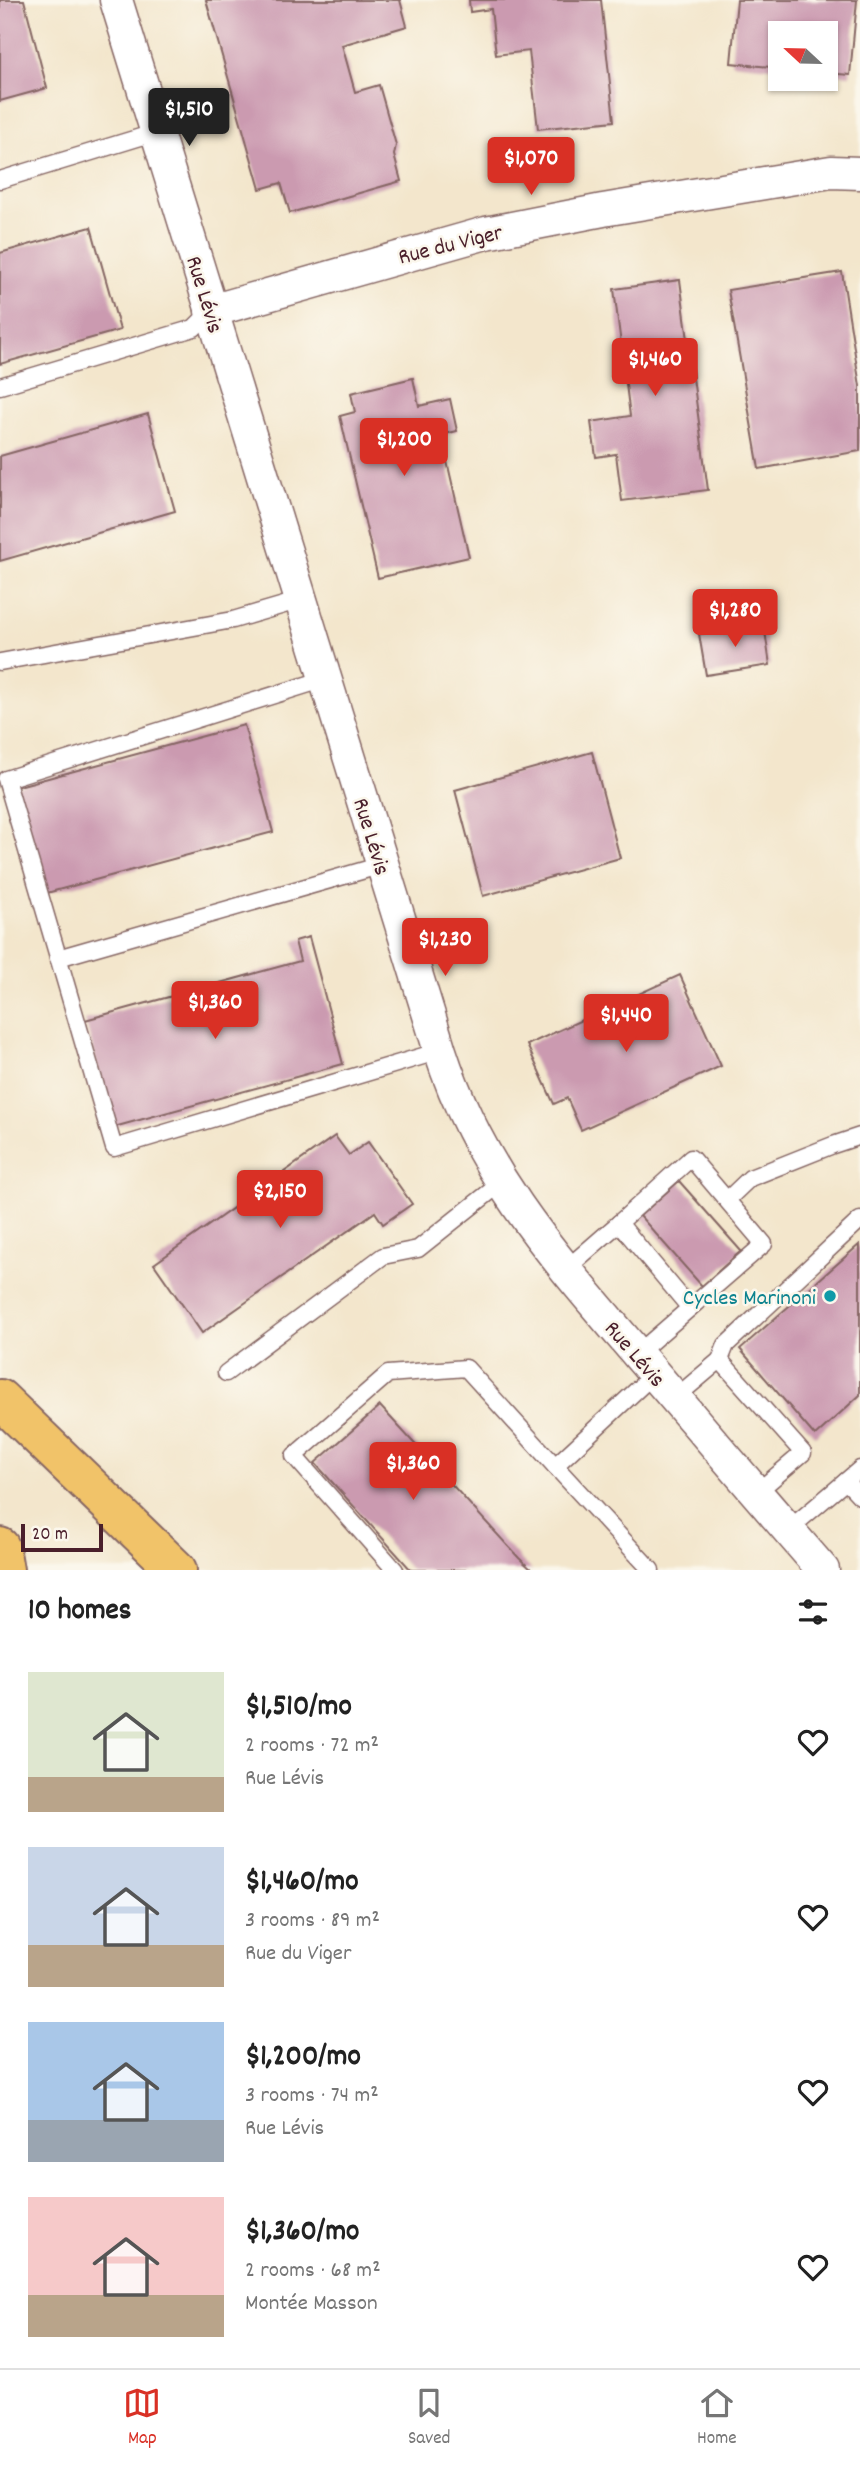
<!DOCTYPE html>
<meta charset="utf-8">
<style>
body{margin:0;font-family:Dekko,sans-serif;background:#f6f6f6;color:#222;height:100vh;display:flex;flex-direction:column;font-size:26px;white-space:nowrap}
*{box-sizing:border-box;margin:0}
p{font-size:23px;color:#767676}
.icon{flex:none;width:38px;height:38px;fill:none;stroke:currentColor;stroke-width:2;stroke-linecap:round;stroke-linejoin:round}
.map{position:relative;height:1570px;overflow:hidden}
.details{display:flex;flex-direction:column;background:#fff;flex:1}
.details>*{flex:none}
.needle{width:46px;rotate:292deg}
.fabs{position:absolute;left:768px;top:21px;display:grid;gap:14px}
.fabs a{display:grid;place-items:center;width:70px;height:70px;border-radius:0px;background:#fff;box-shadow:0 2px 5px #0004;font-size:35px}
.scale{position:absolute;left:21px;bottom:18px;width:82px;box-sizing:border-box;padding-left:7px;border:4px solid #4a1f2b;border-top:0;font-size:19px;line-height:24px;white-space:nowrap;color:#4a1f2b;-webkit-text-stroke:5px #fbf7ec;paint-order:stroke}
.price{position:absolute;translate:-50% -60px;padding:0 16px;border-radius:7px;background:#d93025;color:#fff;font-size:23px;line-height:46px;filter:drop-shadow(0 2px 4px #0008)}
.price::after{content:'';position:absolute;left:50%;top:42px;width:21px;height:16px;margin-left:-10px;background:inherit;clip-path:polygon(0 0,100% 0,50% 100%)}
.price.active{background:#222;color:#fff}
ul{padding:0;list-style:none}
li{display:flex;align-items:center;gap:21px;height:175px;padding:0 28px}
li span{display:grid;place-items:center;flex:none;width:196px;height:140px;border-radius:0px;color:#555}
li>.icon{margin-inline-start:auto}
span .icon{width:84px;height:84px;fill:#fffc;stroke-width:1}
li b{font-size:30px}
h2{display:flex;justify-content:space-between;align-items:center;height:84px;padding:0 28px;font-size:30px}
.tab-bar{display:flex;justify-content:space-around;align-items:center;height:98px;border-top:2px solid #e0e0e0;background:#fff;font-size:19px;color:#767676}
.tab-bar a{display:grid;justify-items:center;gap:4px}
.tab-bar .active{color:#d93025}
.map>svg:first-child{display:block}
.building{fill:#cb9ab0}
.lines{fill:none;stroke-linecap:round;stroke-linejoin:round}
.service-casing{stroke:#856563;stroke-width:19}
.minor-casing{stroke:#856563;stroke-width:35}
.primary-casing{stroke:#856563;stroke-width:42}
.motorway-casing{stroke:#856563;stroke-width:42}
.service{stroke:#fff;stroke-width:16}
.minor{stroke:#fff;stroke-width:32}
.primary{stroke:#f1c369;stroke-width:38}
.motorway{stroke:#f1c369;stroke-width:38}
.culture-dot{fill:#0f9aa8;stroke:#fbf7ec;stroke-width:2.5}
.labels{text-anchor:middle;stroke-width:5;stroke-linejoin:round;paint-order:stroke}
.street-label{font-size:23px;fill:#4a1f2b;stroke:#fbf7ec}
.culture-label{font-size:23px;fill:#0d838f;stroke:#fbf7ec;text-anchor:end}
</style>
<div class="map">
<svg width="860" height="1570" viewBox="0 0 860 1570">
<rect width="100%" height="100%" fill="#fbf7ec"/>
<filter id="ink" filterUnits="userSpaceOnUse"><feTurbulence type="fractalNoise" baseFrequency=".0143" numOctaves="2"/><feDisplacementMap in="SourceGraphic" scale="14" xChannelSelector="R" yChannelSelector="G"/><feConvolveMatrix kernelMatrix="1 2 1 2 8 2 1 2 1" color-interpolation-filters="sRGB"/></filter>
<filter id="wash" filterUnits="userSpaceOnUse"><feTurbulence type="fractalNoise" baseFrequency=".00686" numOctaves="4" result="noise"/><feDisplacementMap in="SourceGraphic" scale="28" xChannelSelector="R" yChannelSelector="G"/><feGaussianBlur stdDeviation="1.57" result="paint"/><feColorMatrix in="noise" values="0 0 0 0 0 0 0 0 0 0 0 0 0 0 0 0 0 1.4 0 .05"/><feComposite in="paint" operator="in"/></filter>
<g filter="url(#wash)">
<rect width="100%" height="100%" fill="#f3e6cc"/>
<g id="blocks">
<g class="building">
<path d="M 0,0 L 24,0 L 47,88 L 0,101 Z"/>
<path d="M 206,0 L 400,0 L 407,26 L 342,45 L 355,92 L 379,85 L 396,145 L 394,155 L 401,181 L 290,213 L 281,183 L 260,189 Z"/>
<path d="M 469,0 L 601,0 L 614,121 L 538,129 L 529,51 L 496,55 L 491,9 L 470,12 Z"/>
<path d="M 737,0 L 857,0 L 850,75 L 826,73 L 826,33 L 780,33 L 780,68 L 731,63 Z"/>
<path d="M 91,227 L 120,330 L 0,364 L 0,253 Z"/>
<path d="M 842,272 L 860,386 L 860,451 L 759,469 L 728,290 Z"/>
<path d="M 680,280 L 708,490 L 622,501 L 616,454 L 596,457 L 591,422 L 630,416 L 614,289 Z"/>
<path d="M 413,378 L 419,406 L 450,399 L 457,431 L 441,435 L 469,557 L 378,578 L 340,416 L 355,412 L 351,393 Z"/>
<path d="M 148,414 L 175,511 L 0,561 L 0,456 Z"/>
<path d="M 764,624 L 770,665 L 706,675 L 699,634 Z"/>
<path d="M 244,725 L 273,832 L 43,894 L 15,787 Z"/>
<path d="M 592,752 L 620,858 L 483,896 L 455,790 Z"/>
<path d="M 309,937 L 343,1064 L 114,1127 L 85,1020 L 300,961 L 295,941 Z"/>
<path d="M 680,975 L 721,1066 L 581,1130 L 567,1098 L 554,1104 L 527,1045 Z"/>
<path d="M 335,1136 L 349,1155 L 368,1142 L 412,1204 L 383,1224 L 375,1212 L 202,1333 L 154,1264 Z"/>
<path d="M 679,1181 L 741,1251 L 702,1286 L 640,1216 Z"/>
<path d="M 860,1244 L 860,1395 L 815,1436 L 740,1349 Z"/>
<path d="M 380,1406 L 519,1558 L 532,1570 L 411,1570 L 315,1463 Z"/>
</g>
</g>
</g>
<g filter="url(#ink)">
<use href="#blocks" fill-opacity="0" stroke="#856563" stroke-width="2"/>
<g class="lines">
<g class="service-casing">
<g id="service">
<path d="M 0,180 L 157,132"/>
<path d="M 0,386 L 194,328 L 211,311"/>
<path d="M 0,662 L 233,620 L 301,600"/>
<path d="M 325,679 L 6,779 L 114,1148 L 440,1051"/>
<path d="M 58,958 L 382,865"/>
<path d="M 727,1200 L 750,1178 L 833,1145 L 860,1136"/>
<path d="M 619,1223 L 691,1158 L 764,1244 L 690,1308"/>
<path d="M 565,1270 L 619,1223 L 690,1308 L 637,1354"/>
<path d="M 720,1360 L 726,1345 L 860,1220"/>
<path d="M 226,1373 L 383,1256 L 418,1249 L 501,1183"/>
<path d="M 675,1398 L 720,1360 L 803,1453 L 756,1493"/>
<path d="M 846,1481 L 860,1469"/>
<path d="M 788,1530 L 846,1481 L 860,1496"/>
<path d="M 395,1570 L 294,1456 L 388,1374 L 466,1368 L 555,1466"/>
<path d="M 651,1570 L 555,1466 L 654,1374"/>
</g>
</g>
<g class="minor-casing">
<g id="minor">
<path d="M 116,0 L 440,1051 C 480,1175 556,1259 639,1356 C 700,1427 761,1499 823,1570"/>
<path d="M 211,311 L 486,233 L 603,210 L 831,172 L 860,173"/>
</g>
</g>
<g class="primary-casing">
<path id="primary" d="M 0,1399 L 177,1570"/>
</g>
<g class="motorway-casing">
<path id="motorway" d="M 0,1547 L 4,1570"/>
</g>
<use href="#service" class="service"/>
<use href="#minor" class="minor"/>
<use href="#primary" class="primary"/>
<use href="#motorway" class="motorway"/>
</g>
</g>
<circle class="culture-dot" cx="830" cy="1296" r="7"/>
<g class="labels">
<g class="street-label">
<text transform="translate(450 243) rotate(-14)" y="8">Rue du Viger</text>
<text transform="translate(206 294) rotate(73)" y="8">Rue Lévis</text>
<text transform="translate(373 836) rotate(73)" y="8">Rue Lévis</text>
<text transform="translate(636 1353) rotate(49)" y="8">Rue Lévis</text>
</g>
<g class="culture-label">
<text x="816" y="1304">Cycles Marinoni</text>
</g>
</g>
</svg>
<div class="fabs">
<a><svg class="needle" viewBox="-14 -14 28 28"><path d="M0-13l5 13h-10z" fill="#e53935"/><path d="M0 13l5-13h-10z" fill="#767676"/></svg></a>
</div>
<div class="scale">20 m</div>
<b class="price active" style="left:189px;top:148px">$1,510</b>
<b class="price" style="left:531px;top:197px">$1,070</b>
<b class="price" style="left:655px;top:398px">$1,460</b>
<b class="price" style="left:404px;top:478px">$1,200</b>
<b class="price" style="left:735px;top:649px">$1,280</b>
<b class="price" style="left:445px;top:978px">$1,230</b>
<b class="price" style="left:215px;top:1041px">$1,360</b>
<b class="price" style="left:626px;top:1054px">$1,440</b>
<b class="price" style="left:280px;top:1230px">$2,150</b>
<b class="price" style="left:413px;top:1502px">$1,360</b>
</div>
<section class="details">
<h2>10 homes<svg class="icon" aria-label="filters" viewBox="0 0 24 24"><path d="M4 7h16M4 17h16"/><circle cx="9" cy="7" r="2"/><circle cx="15" cy="17" r="2"/></svg></h2>
<ul>
<li><span style="background:linear-gradient(#dfe7d0 75%,#b9a48a 0)"><svg class="icon" aria-label="home" viewBox="0 0 24 24"><path d="M3 11l9-7 9 7M6 9v11h12V9"/></svg></span><div><b>$1,510/mo</b><p>2 rooms · 72 m²</p><p>Rue Lévis</p></div><svg class="icon" aria-label="heart" viewBox="0 0 24 24"><path d="M12 20l-8-8c-3-5 5-10 8-4 3-6 11-1 8 4z"/></svg></li>
<li><span style="background:linear-gradient(#c9d6e8 70%,#b9a48a 0)"><svg class="icon" aria-label="home" viewBox="0 0 24 24"><path d="M3 11l9-7 9 7M6 9v11h12V9"/></svg></span><div><b>$1,460/mo</b><p>3 rooms · 89 m²</p><p>Rue du Viger</p></div><svg class="icon" aria-label="heart" viewBox="0 0 24 24"><path d="M12 20l-8-8c-3-5 5-10 8-4 3-6 11-1 8 4z"/></svg></li>
<li><span style="background:linear-gradient(#a9c7e8 70%,#9aa5b1 0)"><svg class="icon" aria-label="home" viewBox="0 0 24 24"><path d="M3 11l9-7 9 7M6 9v11h12V9"/></svg></span><div><b>$1,200/mo</b><p>3 rooms · 74 m²</p><p>Rue Lévis</p></div><svg class="icon" aria-label="heart" viewBox="0 0 24 24"><path d="M12 20l-8-8c-3-5 5-10 8-4 3-6 11-1 8 4z"/></svg></li>
<li><span style="background:linear-gradient(#f6c9c9 70%,#b9a48a 0)"><svg class="icon" aria-label="home" viewBox="0 0 24 24"><path d="M3 11l9-7 9 7M6 9v11h12V9"/></svg></span><div><b>$1,360/mo</b><p>2 rooms · 68 m²</p><p>Montée Masson</p></div><svg class="icon" aria-label="heart" viewBox="0 0 24 24"><path d="M12 20l-8-8c-3-5 5-10 8-4 3-6 11-1 8 4z"/></svg></li>
</ul>
</section>
<nav class="tab-bar">
<a class="active"><svg class="icon" aria-label="map" viewBox="0 0 24 24"><path d="M3 6l6-2 6 2 6-2v14l-6 2-6-2-6 2zM9 4v14M15 6v14"/></svg>Map</a>
<a><svg class="icon" aria-label="saved" viewBox="0 0 24 24"><path d="M7 4h10v16l-5-4-5 4z"/></svg>Saved</a>
<a><svg class="icon" aria-label="home" viewBox="0 0 24 24"><path d="M3 11l9-7 9 7M6 9v11h12V9"/></svg>Home</a>
</nav>
